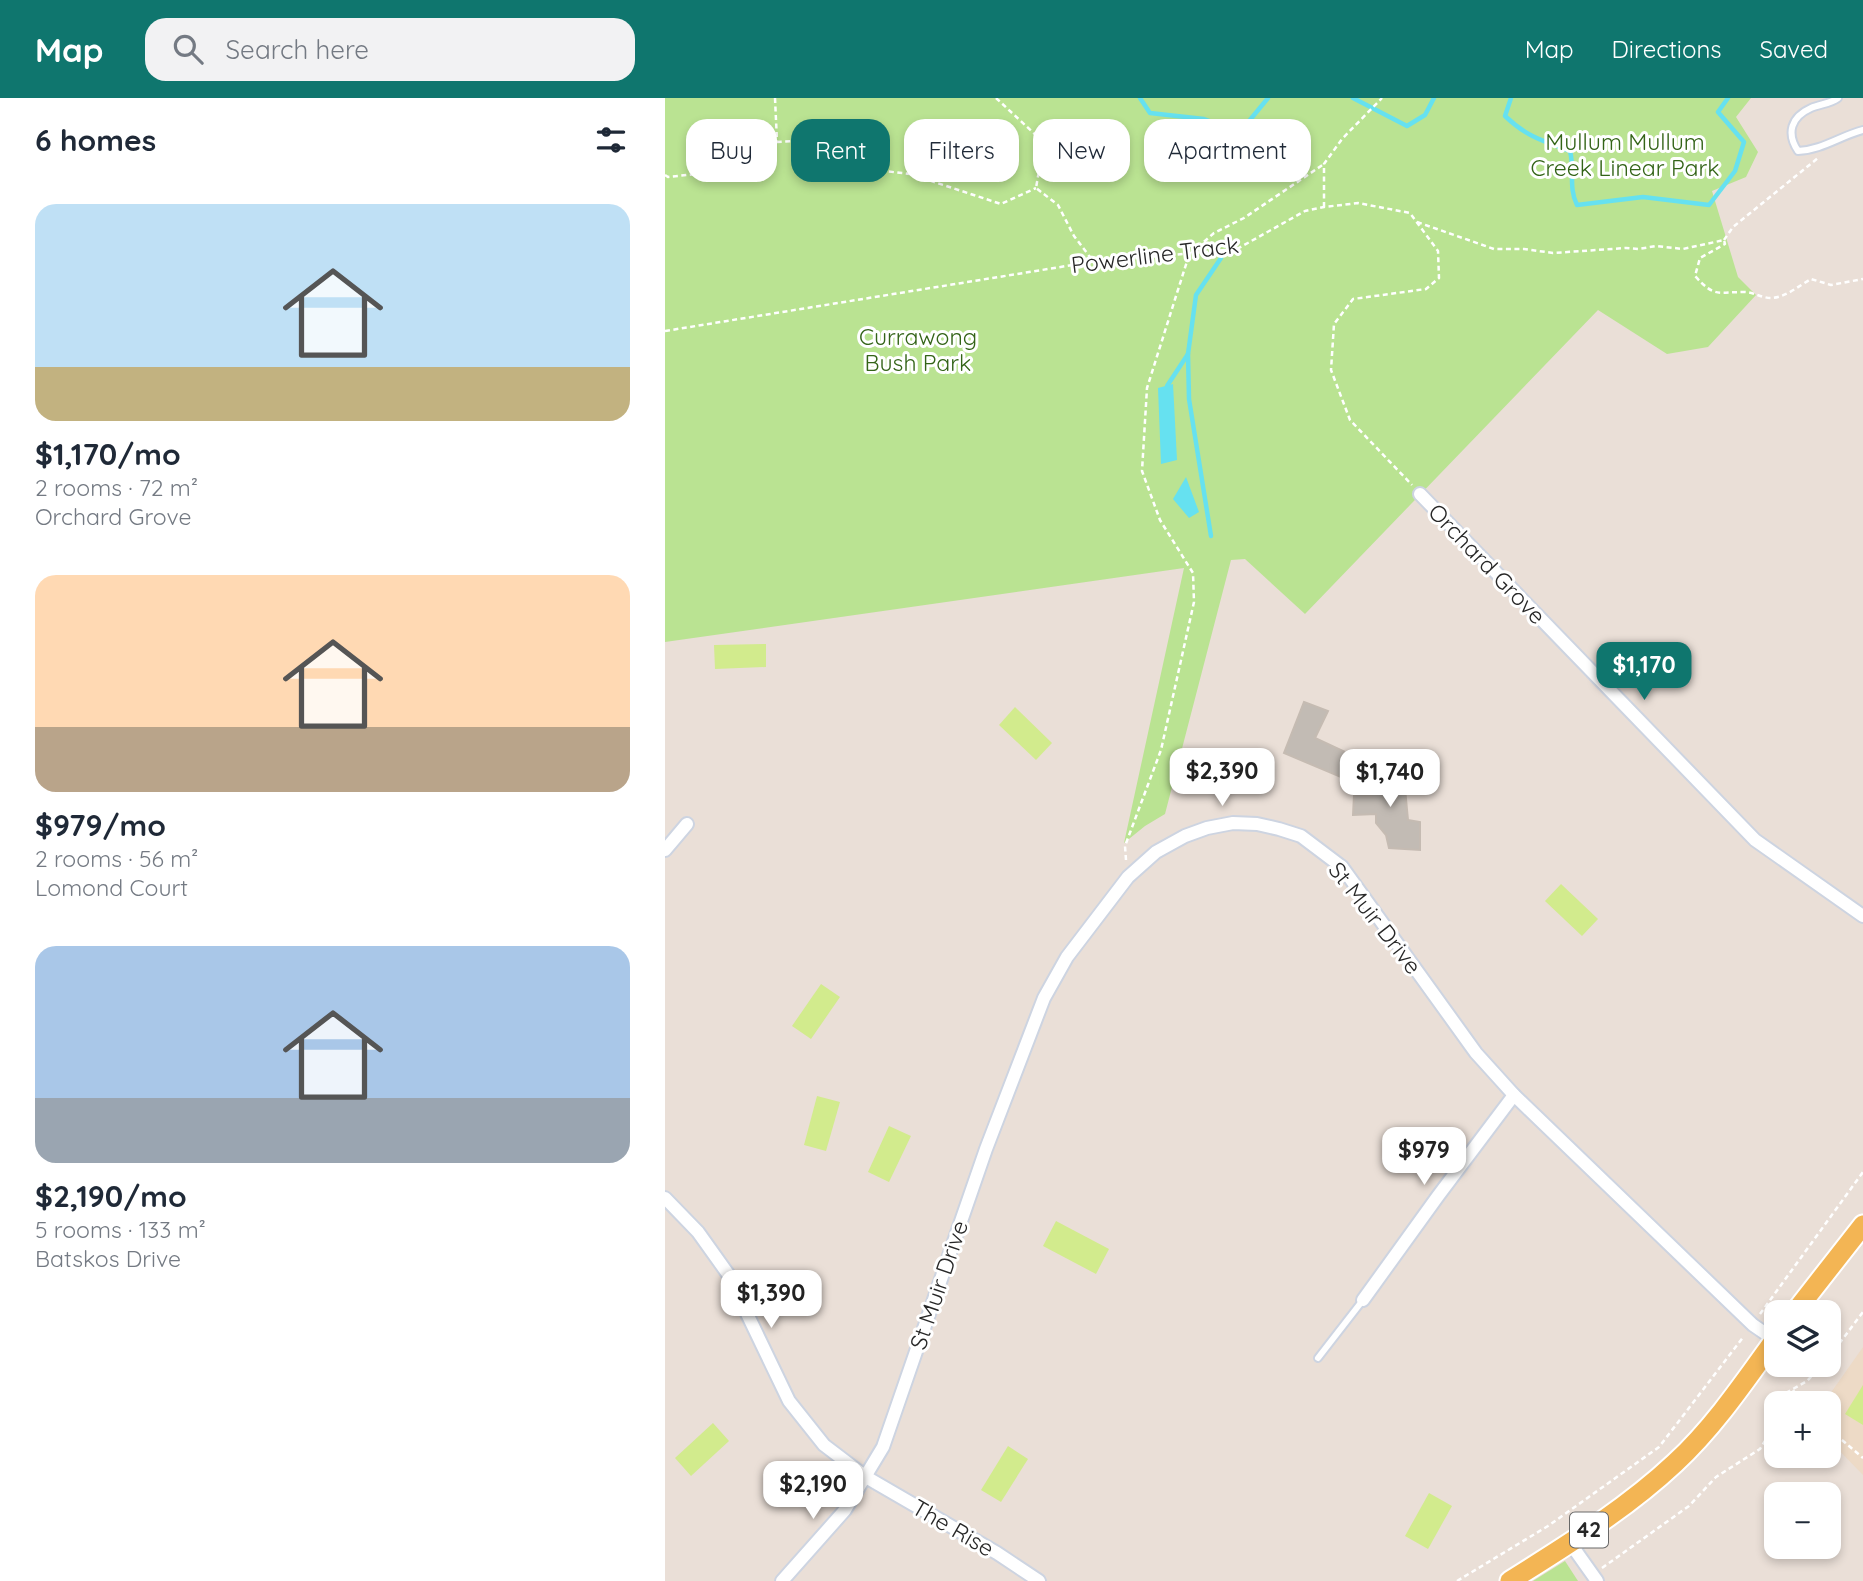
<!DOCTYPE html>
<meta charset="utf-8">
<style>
body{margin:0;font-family:Quicksand,sans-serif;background:#f2f2f3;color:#1f2937;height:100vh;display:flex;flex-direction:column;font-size:26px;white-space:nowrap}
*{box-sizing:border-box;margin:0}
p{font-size:23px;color:#747a83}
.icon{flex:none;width:38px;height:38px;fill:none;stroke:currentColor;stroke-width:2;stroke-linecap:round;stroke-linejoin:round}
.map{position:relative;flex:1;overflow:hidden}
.side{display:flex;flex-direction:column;background:#fff;width:665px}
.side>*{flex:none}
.banner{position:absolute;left:21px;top:21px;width:665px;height:63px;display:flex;gap:14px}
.fabs{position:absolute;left:1099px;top:1202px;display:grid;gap:14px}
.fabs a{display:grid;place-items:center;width:77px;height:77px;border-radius:14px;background:#fff;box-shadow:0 4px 10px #0003;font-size:35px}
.price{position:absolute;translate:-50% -60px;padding:0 16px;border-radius:14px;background:#fff;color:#222;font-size:23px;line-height:46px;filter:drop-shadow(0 2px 4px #0008)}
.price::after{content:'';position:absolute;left:50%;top:42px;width:21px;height:16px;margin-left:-10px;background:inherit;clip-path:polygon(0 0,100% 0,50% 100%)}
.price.selected{background:#0f766e;color:#fff}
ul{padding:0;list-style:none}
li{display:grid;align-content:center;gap:14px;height:371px;padding:0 35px}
li span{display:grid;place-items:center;height:217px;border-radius:21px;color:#555}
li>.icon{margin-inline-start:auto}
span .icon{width:126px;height:126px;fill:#fffc;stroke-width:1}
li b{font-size:30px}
h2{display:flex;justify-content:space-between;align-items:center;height:84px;padding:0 35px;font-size:30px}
.pill{padding:0 24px;border-radius:21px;background:#fff;box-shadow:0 4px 10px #0003;font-size:24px;line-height:63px}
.pill.selected{background:#0f766e;color:#fff}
header{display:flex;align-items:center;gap:42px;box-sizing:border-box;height:98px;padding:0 35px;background:#0f766e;color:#fff}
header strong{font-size:33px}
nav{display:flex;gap:38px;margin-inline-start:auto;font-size:24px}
.search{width:490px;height:63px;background:#f2f2f3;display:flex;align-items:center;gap:18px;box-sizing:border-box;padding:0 24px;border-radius:21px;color:#747a83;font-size:26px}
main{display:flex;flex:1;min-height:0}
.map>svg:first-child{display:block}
.education{fill:#eddac6}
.green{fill:#bae392}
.pitch{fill:#d2eb8d}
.water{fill:#66e1f0}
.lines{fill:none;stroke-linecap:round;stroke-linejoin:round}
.stream{stroke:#66e1f0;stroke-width:4.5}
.building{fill:#c2bbb4;stroke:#c5bbb2;stroke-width:2}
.service-casing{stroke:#cdd4e1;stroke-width:10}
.minor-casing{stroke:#cdd4e1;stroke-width:16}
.primary-casing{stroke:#fff;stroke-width:23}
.path{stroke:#fff;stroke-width:2.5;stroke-dasharray:5 3.5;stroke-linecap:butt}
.service{stroke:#fff;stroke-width:6}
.minor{stroke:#fff;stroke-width:12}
.primary{stroke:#f3b554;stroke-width:19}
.labels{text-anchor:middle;stroke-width:6;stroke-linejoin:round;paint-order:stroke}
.shield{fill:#fff;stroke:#686868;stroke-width:2}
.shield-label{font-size:21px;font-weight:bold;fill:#272727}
.park-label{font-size:23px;fill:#336417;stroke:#fff}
.street-label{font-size:23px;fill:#272727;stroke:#fff}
</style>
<header>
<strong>Map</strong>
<div class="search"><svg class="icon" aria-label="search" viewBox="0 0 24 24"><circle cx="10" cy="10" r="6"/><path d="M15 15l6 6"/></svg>Search here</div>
<nav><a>Map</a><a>Directions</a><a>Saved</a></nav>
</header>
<main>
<section class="side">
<h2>6 homes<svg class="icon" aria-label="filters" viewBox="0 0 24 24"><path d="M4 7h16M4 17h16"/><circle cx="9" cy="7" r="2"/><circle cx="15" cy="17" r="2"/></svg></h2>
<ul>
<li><span style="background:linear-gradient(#bfe0f5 75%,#c2b280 0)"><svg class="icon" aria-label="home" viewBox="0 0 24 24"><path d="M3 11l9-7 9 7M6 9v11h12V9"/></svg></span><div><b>$1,170/mo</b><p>2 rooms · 72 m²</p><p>Orchard Grove</p></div></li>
<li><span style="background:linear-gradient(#ffd9b3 70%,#b9a48a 0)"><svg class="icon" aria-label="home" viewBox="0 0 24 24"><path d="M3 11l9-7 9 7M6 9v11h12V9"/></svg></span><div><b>$979/mo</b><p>2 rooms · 56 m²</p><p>Lomond Court</p></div></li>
<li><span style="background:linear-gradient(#a9c7e8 70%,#9aa5b1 0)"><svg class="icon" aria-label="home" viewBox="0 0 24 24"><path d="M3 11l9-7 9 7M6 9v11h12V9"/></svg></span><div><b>$2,190/mo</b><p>5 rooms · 133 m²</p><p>Batskos Drive</p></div></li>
</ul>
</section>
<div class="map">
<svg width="1198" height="1483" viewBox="0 0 1198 1483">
<rect width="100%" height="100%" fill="#eadfd7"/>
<path class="education" d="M 1198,1249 L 1198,1377 L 1164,1342 L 1164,1306 L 1158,1306 Z"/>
<g class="green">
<path d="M 0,0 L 1086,0 L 1071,19 L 1093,54 L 1081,79 L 1047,93 L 1073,179 L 1091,197 L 1043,249 L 1002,256 L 933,212 L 640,516 L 580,461 L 566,462 L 500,716 L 480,728 L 459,745 L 519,470 L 0,544 Z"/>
<path d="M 900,1463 L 913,1483 L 868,1483 Z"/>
</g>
<g class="pitch">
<path d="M 101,546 L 101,569 L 50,571 L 49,547 Z"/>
<path d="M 350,609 L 387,645 L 371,662 L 334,627 Z"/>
<path d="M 896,786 L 933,821 L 917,838 L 880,803 Z"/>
<path d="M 156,886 L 175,899 L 146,941 L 127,928 Z"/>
<path d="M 152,998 L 175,1004 L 161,1053 L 139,1047 Z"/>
<path d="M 224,1028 L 246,1038 L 224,1084 L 203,1074 Z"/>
<path d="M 391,1123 L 444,1151 L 431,1176 L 378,1148 Z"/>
<path d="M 1198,1287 L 1198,1327 L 1180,1316 Z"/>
<path d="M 48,1325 L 64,1343 L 26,1378 L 10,1360 Z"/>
<path d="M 343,1348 L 363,1361 L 336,1404 L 316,1392 Z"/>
<path d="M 764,1395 L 787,1408 L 763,1451 L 740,1438 Z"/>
</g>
<g class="water">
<path d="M 508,286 L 512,362 L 496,366 L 493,290 Z"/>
<path d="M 521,379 L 534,414 L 524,420 L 508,401 Z"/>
</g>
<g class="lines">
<g class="stream">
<path d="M 475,0 L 485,15 L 539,21 L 575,34 L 603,0"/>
<path d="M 688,0 L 742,28 L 760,17 L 769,0"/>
<path d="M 846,0 L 840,18 C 862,39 878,43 905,53 C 910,72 903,89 912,107 L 978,99 L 1044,107 L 1070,73 L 1079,44 L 1053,14 L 1063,0"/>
<path d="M 502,288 L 523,256"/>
<path d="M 546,438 L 524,301 L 523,256 L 531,197 L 556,160"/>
</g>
</g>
<g class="building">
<path d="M 639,604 L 663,613 L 650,640 L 693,660 L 683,682 L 619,655 Z"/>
<path d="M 738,669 L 743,722 L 755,724 L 755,752 L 724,750 L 721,737 L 711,725 L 711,716 L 688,717 L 689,697 L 706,698 L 708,674 Z"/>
</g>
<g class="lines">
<g class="service-casing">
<g id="service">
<path d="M 1173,0 C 1165,6 1155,6 1146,10 C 1126,19 1121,35 1133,53 C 1157,52 1175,38 1198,32"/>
<path d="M 653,1260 L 698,1202"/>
</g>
</g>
<g class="minor-casing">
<g id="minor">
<path d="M 755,396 L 1090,742 L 1198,818"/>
<path d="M 0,752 L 22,726"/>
<path d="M 0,1100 L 33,1134 L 63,1176 L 124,1303 L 159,1347 L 201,1379 L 332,1455 L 374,1483"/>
<path d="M 698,1202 L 773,1098 L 849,997"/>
<path d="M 905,1445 L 932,1483"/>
<path d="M 117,1483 L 180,1412 L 218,1349 L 321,1051 L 379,900 L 402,859 L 463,779 L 491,754 L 520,738 L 542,730 L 568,725 L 592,726 L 614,731 L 636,738 L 677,769 L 811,955 L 849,997 L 1088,1227 L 1110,1242"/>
</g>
</g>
<g class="primary-casing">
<g id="primary">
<path d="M 1130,1214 L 1198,1127"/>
<path d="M 845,1483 C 902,1447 961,1411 1010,1365 C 1049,1329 1080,1283 1111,1240"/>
</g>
</g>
<g class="path">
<path d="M 110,0 L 112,44"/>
<path d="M 331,0 L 374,40 L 375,67 L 371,90 L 393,107 L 409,138 L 428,163"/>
<path d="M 0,77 L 3,79 L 41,75 L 112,44 L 131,43 L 176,68 L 245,76 L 336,106 L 371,90"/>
<path d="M 659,109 L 659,66 L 677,41 L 717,0"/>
<path d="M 752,124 L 829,151 L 859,151 L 888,155 L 961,150 L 974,151 L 991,148 L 1018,151 L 1059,142 L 1060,146 L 1035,160 L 1030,178 C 1050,200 1052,194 1079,194 C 1088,194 1097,200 1106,200 C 1120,200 1135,187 1146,181 L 1166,187 L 1198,181"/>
<path d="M 1059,142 L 1068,129 L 1153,60"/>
<path d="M 0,233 L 420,165 L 572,151 L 640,113 L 659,109 L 693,105 L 745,115 L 773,153 L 774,180 L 761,191 L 688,201 L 669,226 L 666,272 L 685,322 L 747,387"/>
<path d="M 461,762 L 460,748 L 496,652 L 529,504 L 528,475 L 495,422 L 477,373 L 482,290 L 524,157 L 549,135 L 579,120 L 659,66"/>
<path d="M 1095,1216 L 1198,1074"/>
<path d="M 1164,1259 L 1198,1214"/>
<path d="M 1128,1292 L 1138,1306"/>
<path d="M 1164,1331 L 1198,1360"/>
<path d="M 937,1470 L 1024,1408 L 1051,1379 L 1095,1351 L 1106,1333 L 1112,1300 L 1142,1283 L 1157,1267"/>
<path d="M 792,1483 L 883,1428 L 994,1349 L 1079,1238"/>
</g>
<use href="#service" class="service"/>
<use href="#minor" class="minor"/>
<use href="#primary" class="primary"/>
</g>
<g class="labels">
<rect class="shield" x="905" y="1414.5" width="38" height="35" rx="5"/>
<g class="shield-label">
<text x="924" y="1439">42</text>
</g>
<g class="park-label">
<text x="960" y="52">Mullum Mullum<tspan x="960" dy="26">Creek Linear Park</tspan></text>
<text x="253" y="247">Currawong<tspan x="253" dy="26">Bush Park</tspan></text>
</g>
<g class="street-label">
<text transform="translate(490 157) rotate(-7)" y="8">Powerline Track</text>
<text transform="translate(822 466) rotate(46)" y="8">Orchard Grove</text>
<text transform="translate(710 820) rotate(52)" y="8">St Muir Drive</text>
<text transform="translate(274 1187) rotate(-71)" y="8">St Muir Drive</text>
<text transform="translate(288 1430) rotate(30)" y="8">The Rise</text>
</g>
</g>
</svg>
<div class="fabs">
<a><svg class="icon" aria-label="layers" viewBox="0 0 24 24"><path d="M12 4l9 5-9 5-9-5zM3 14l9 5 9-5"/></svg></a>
<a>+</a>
<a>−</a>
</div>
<b class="price selected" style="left:979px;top:604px">$1,170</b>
<b class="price" style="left:557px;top:710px">$2,390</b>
<b class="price" style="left:725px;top:711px">$1,740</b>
<b class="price" style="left:759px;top:1089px">$979</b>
<b class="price" style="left:106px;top:1232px">$1,390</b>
<b class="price" style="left:148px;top:1423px">$2,190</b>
<div class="banner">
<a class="pill">Buy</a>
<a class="pill selected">Rent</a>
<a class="pill">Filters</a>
<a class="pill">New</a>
<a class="pill">Apartment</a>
</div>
</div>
</main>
